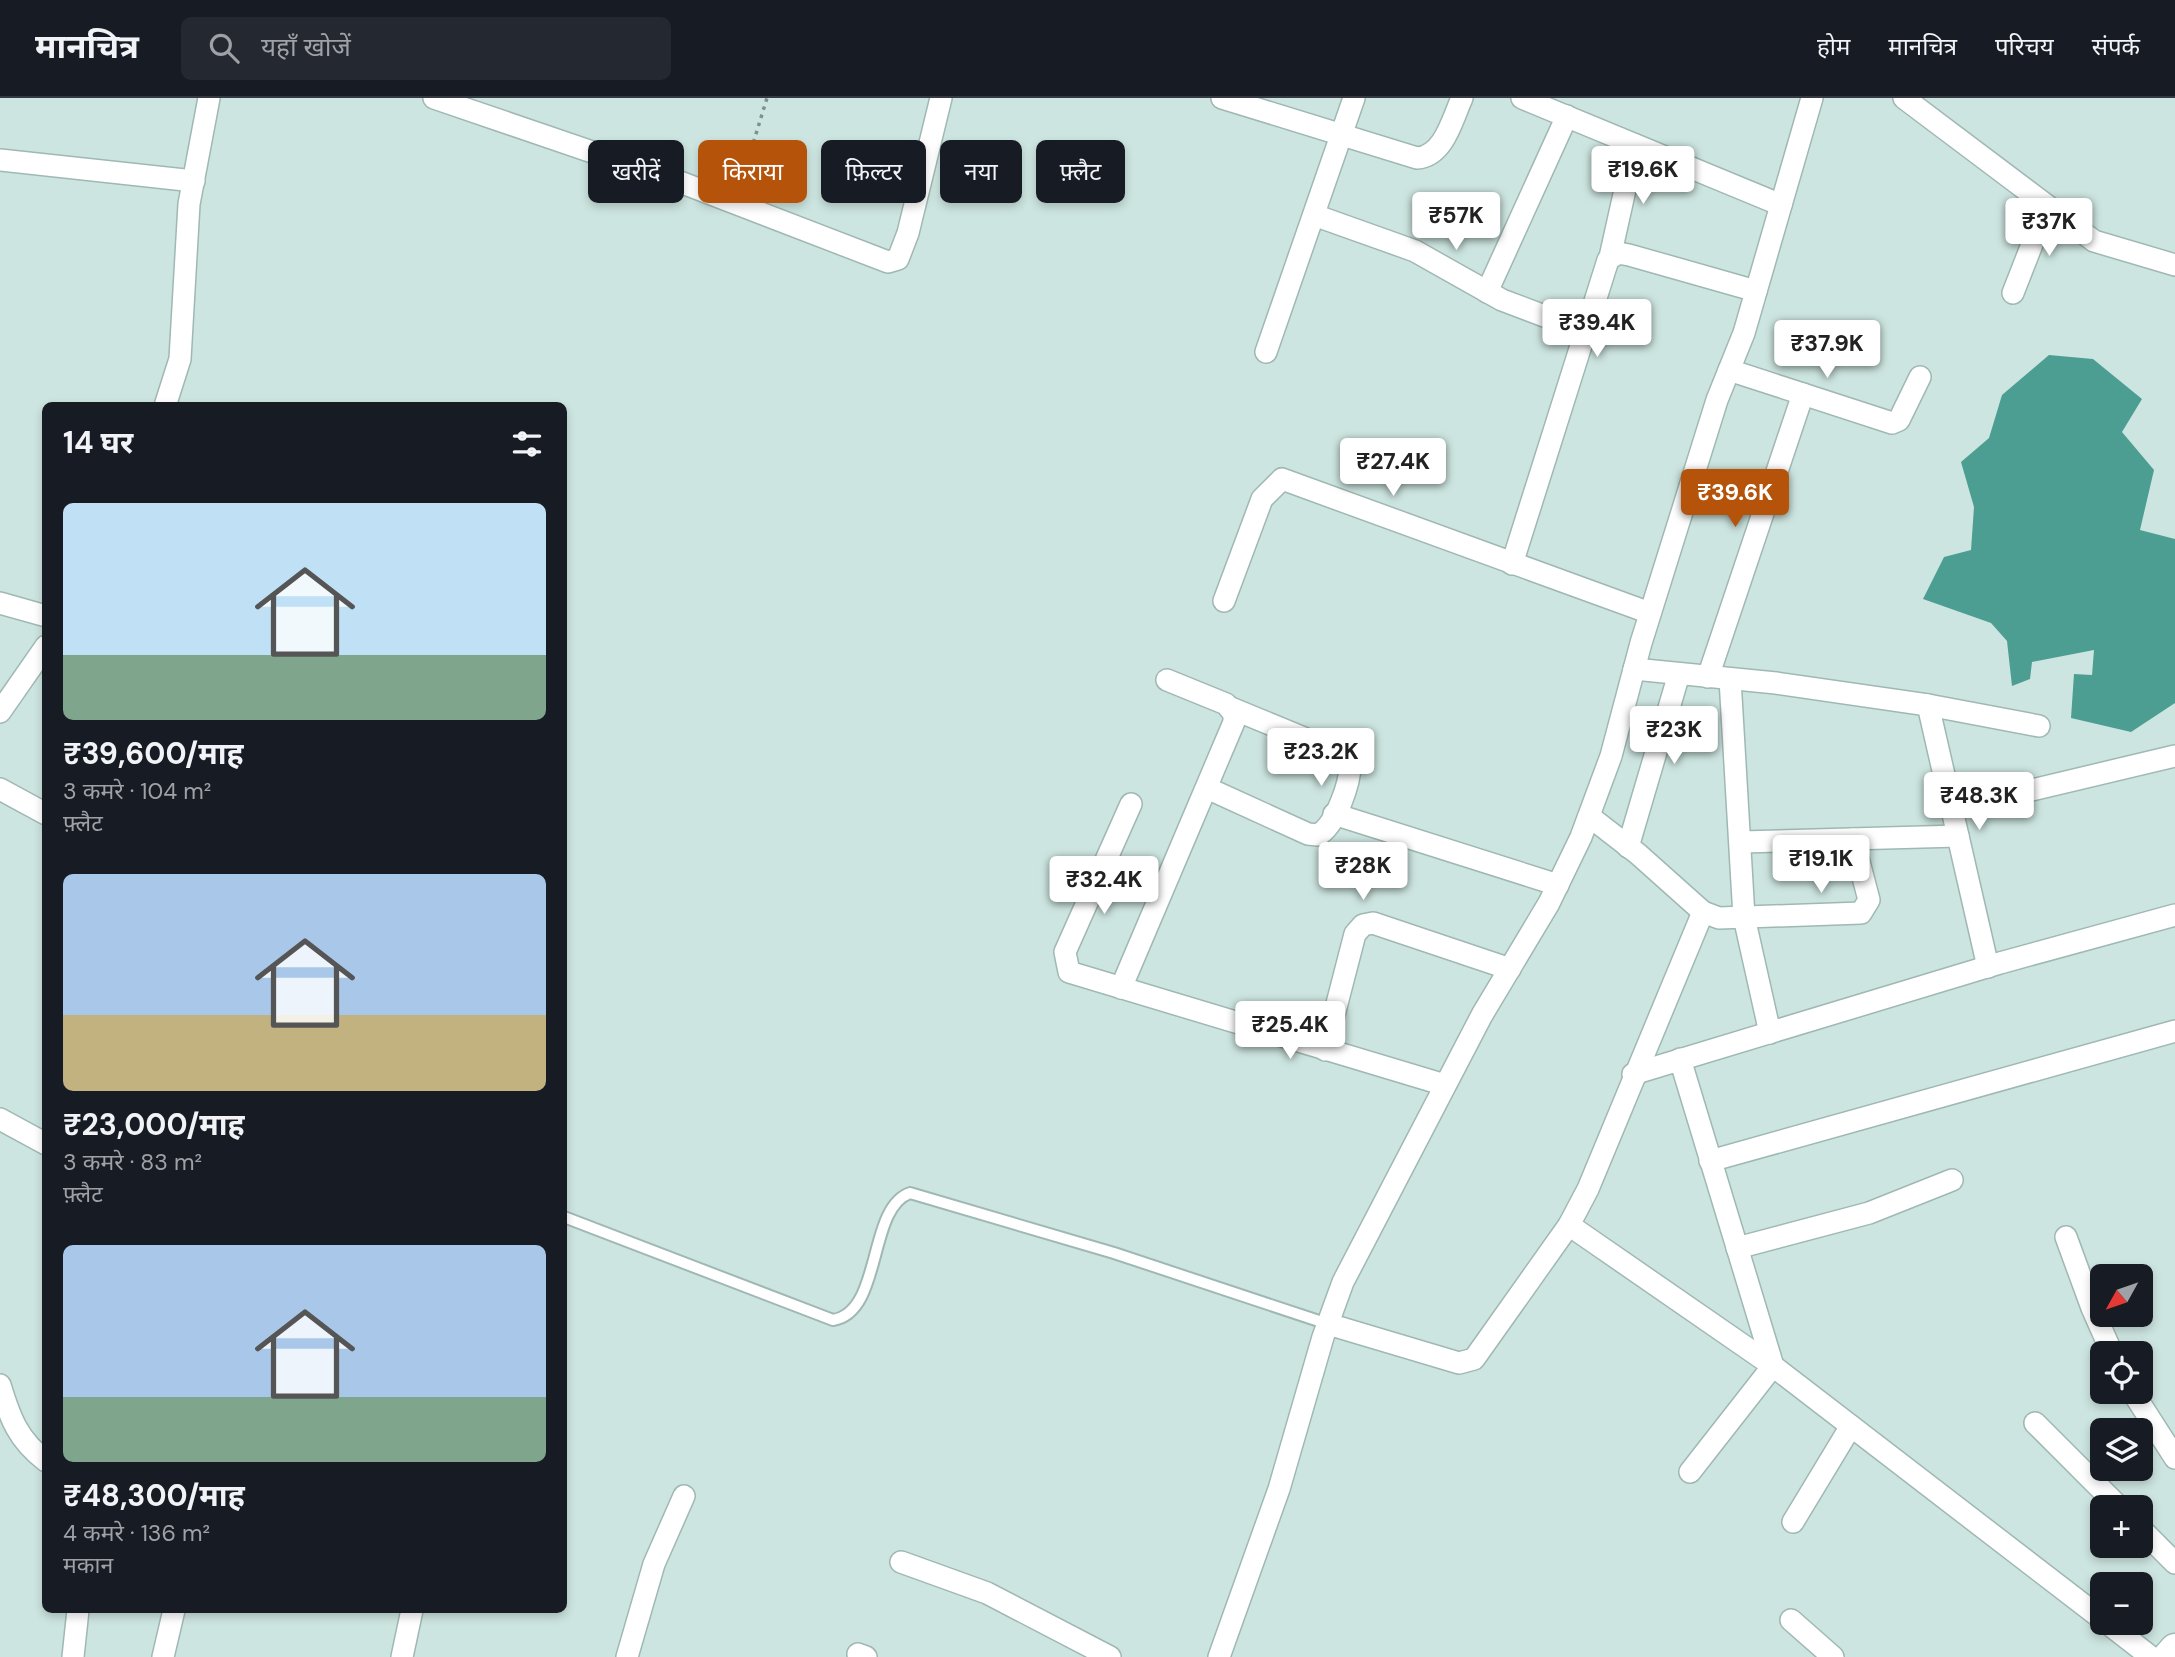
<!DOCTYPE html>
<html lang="hi">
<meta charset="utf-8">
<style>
body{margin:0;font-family:"DM Sans","Noto Sans Devanagari",sans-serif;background:#242831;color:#f1f3f6;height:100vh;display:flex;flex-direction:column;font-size:26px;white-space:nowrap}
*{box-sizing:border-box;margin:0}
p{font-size:23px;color:#9ea1a6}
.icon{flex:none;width:38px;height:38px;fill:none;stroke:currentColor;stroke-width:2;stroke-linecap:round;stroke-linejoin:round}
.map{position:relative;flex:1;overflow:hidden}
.details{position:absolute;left:42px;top:304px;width:525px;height:1211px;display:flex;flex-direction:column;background:#171b24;border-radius:10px;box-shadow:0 4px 10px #0003}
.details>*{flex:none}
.top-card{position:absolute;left:588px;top:42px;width:665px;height:63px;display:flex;gap:14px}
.needle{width:46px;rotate:230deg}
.buttons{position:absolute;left:2090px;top:1166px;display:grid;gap:14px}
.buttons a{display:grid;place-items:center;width:63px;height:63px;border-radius:10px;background:#171b24;box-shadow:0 4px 10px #0003;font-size:35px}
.price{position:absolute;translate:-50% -60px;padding:0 16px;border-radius:7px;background:#fff;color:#222;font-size:23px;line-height:46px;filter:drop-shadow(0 2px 4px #0008)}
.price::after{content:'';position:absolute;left:50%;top:42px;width:21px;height:16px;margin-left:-10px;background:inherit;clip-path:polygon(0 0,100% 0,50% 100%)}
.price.current{background:#b45309;color:#fff}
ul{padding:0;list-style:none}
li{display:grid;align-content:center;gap:14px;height:371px;padding:0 21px}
li span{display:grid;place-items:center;height:217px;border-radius:10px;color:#555}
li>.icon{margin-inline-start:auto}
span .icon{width:126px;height:126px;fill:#fffc;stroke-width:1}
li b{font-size:30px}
h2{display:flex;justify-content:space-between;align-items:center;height:84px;padding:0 21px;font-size:30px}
.chip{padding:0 24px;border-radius:10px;background:#171b24;box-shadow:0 4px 10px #0003;font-size:24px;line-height:63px}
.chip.current{background:#b45309;color:#fff}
header{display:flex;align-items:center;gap:42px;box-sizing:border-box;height:98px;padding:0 35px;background:#171b24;border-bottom:2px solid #363941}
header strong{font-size:33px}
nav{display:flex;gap:38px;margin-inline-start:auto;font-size:24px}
.search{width:490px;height:63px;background:#242831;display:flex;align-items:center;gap:18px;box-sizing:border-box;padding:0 24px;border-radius:10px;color:#9ea1a6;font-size:26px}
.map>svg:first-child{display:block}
.water{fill:#4c9e92}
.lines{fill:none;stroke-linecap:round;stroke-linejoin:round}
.lane-casing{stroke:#a0b8b3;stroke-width:14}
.street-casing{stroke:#a0b8b3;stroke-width:24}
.secondary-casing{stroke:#a0b8b3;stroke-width:33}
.path{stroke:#80918d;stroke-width:3.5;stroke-dasharray:3.5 5;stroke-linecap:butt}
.lane{stroke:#fff;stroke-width:10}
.street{stroke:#fff;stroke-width:21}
.secondary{stroke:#fff;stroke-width:30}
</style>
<header>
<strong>मानचित्र</strong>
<div class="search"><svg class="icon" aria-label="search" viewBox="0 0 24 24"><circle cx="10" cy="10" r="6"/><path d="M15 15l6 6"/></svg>यहाँ खोजें</div>
<nav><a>होम</a><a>मानचित्र</a><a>परिचय</a><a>संपर्क</a></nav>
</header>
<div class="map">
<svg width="2175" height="1559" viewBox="0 0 2175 1559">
<rect width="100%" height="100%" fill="#cde5e0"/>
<path class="water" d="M 2049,257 L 2093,261 L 2142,301 L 2122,334 L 2154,372 L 2140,432 L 2175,441 L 2175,605 L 2131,634 L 2071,620 L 2074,576 L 2092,577 L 2094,552 L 2032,564 L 2030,581 L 2012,588 L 2007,543 L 1991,525 L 1923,501 L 1944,459 L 1971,452 L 1974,409 L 1961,364 L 1989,340 L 2002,297 Z"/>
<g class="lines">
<g class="lane-casing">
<path id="lane" d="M 564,1119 L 833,1222 C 883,1214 867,1110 910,1095 L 1114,1155 L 1328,1226"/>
</g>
<g class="street-casing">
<g id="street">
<path d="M 434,0 L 680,84 L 888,164 L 898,161 L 908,135 L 941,0"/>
<path d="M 1222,0 L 1417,60 C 1444,58 1452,22 1462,0"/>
<path d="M 1522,0 L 1781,107"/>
<path d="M 1904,0 L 2094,143 L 2175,167"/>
<path d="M 0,62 L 194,83"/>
<path d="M 1314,117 L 1415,153 L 1502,202 L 1584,233"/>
<path d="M 1610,159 L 1635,47"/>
<path d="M 1487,194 L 1567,18"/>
<path d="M 2013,195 L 2047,108"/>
<path d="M 1266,254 L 1354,0"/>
<path d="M 1729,272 L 1892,325 L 1899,322 L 1920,279"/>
<path d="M 165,308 L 180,261 L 189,106 L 209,0"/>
<path d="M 1512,466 L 1608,162 L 1618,155 L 1629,157 L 1756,193"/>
<path d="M 1224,503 L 1262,401 L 1282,381 L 1650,515"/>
<path d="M 0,505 L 46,518"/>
<path d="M 1634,571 L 1776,585 L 1928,607 L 2039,628"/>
<path d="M 1708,579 L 1803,296"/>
<path d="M 1730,581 L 1744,819 L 1770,935"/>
<path d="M 1928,607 L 1988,869"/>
<path d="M 0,614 L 46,548"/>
<path d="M 1207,690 L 1308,736 L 1318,737 C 1336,727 1351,684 1350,664 L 1340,655 L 1231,610"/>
<path d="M 0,691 L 46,716"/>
<path d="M 1131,706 L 1065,854 L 1069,874 L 1445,987"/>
<path d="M 1952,711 L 2175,658"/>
<path d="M 1334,716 L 1558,787"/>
<path d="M 1589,718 L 1638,756 L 1703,814 L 1719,820 L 1861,815 L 1869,802 L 1853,741"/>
<path d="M 1741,744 L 1958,738"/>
<path d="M 1628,749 L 1679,576"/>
<path d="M 1121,890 L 1234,624 L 1234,616 L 1226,606 L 1167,582"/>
<path d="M 1325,952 L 1355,836 L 1363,827 L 1373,825 L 1510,871"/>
<path d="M 1680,961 L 1773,1268 L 1690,1374"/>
<path d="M 1633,976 L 2000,865 L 2175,817"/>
<path d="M 0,1021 L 46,1046"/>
<path d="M 1710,1063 L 2175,933"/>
<path d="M 1569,1127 L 1773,1268 L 2102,1521"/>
<path d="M 2066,1139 L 2092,1210 L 2112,1255"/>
<path d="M 1737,1150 L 1869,1115 L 1952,1082"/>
<path d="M 1328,1226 L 1459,1265 L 1474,1261 L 1569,1127 L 1588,1091 L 1703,814"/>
<path d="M 0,1287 C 10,1320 18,1342 46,1363"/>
<path d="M 2132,1293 L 2175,1360"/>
<path d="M 2035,1325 L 2119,1409"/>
<path d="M 1793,1424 L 1851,1328"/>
<path d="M 2140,1430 L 2175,1465"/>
<path d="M 901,1464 L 987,1495 L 1110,1559"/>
<path d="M 1791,1522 L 1833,1559"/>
<path d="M 2106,1524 L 2151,1559"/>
<path d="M 858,1556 L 866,1559"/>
<path d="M 73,1559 L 78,1512"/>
<path d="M 163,1559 L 174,1512"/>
<path d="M 402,1559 L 412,1512"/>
<path d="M 627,1559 L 654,1466 L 684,1398"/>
<path d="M 1219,1559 L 1279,1391 L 1323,1239 L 1343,1184 L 1482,917 L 1549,805 L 1581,739 L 1611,658 L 1641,545 L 1717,302 L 1744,235 L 1812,0"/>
</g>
</g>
<g class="secondary-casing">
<path id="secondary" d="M 2168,1559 L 2175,1551"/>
</g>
<path class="path" d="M 741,85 L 767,0"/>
<use href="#lane" class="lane"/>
<use href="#street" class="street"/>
<use href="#secondary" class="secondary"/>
</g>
</svg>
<div class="buttons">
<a><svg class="needle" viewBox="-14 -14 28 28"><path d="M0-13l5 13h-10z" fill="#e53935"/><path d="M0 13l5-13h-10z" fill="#9ea1a6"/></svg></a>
<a><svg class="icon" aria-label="locate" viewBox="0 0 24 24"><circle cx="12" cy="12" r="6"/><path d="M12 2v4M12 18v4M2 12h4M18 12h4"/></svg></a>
<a><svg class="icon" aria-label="layers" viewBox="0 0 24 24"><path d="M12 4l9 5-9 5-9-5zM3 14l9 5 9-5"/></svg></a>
<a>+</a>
<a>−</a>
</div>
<b class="price" style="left:1643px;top:108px">₹19.6K</b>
<b class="price" style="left:1456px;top:154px">₹57K</b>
<b class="price" style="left:2049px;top:160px">₹37K</b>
<b class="price" style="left:1597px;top:261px">₹39.4K</b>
<b class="price" style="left:1827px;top:282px">₹37.9K</b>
<b class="price" style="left:1393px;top:400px">₹27.4K</b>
<b class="price current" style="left:1735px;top:431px">₹39.6K</b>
<b class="price" style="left:1674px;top:668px">₹23K</b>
<b class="price" style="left:1321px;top:690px">₹23.2K</b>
<b class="price" style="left:1979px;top:734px">₹48.3K</b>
<b class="price" style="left:1821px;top:797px">₹19.1K</b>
<b class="price" style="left:1363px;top:804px">₹28K</b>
<b class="price" style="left:1104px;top:818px">₹32.4K</b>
<b class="price" style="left:1290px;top:963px">₹25.4K</b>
<div class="top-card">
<a class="chip">खरीदें</a>
<a class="chip current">किराया</a>
<a class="chip">फ़िल्टर</a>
<a class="chip">नया</a>
<a class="chip">फ़्लैट</a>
</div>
<section class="details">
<h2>14 घर<svg class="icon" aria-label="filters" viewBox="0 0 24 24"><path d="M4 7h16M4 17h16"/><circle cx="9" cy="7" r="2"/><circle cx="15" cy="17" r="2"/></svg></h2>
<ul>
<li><span style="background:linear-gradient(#bfe0f5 70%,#7fa58c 0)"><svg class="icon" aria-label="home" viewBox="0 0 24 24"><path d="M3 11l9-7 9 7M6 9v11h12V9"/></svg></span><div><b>₹39,600/माह</b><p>3 कमरे · 104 m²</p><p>फ़्लैट</p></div></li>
<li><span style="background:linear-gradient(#a9c7e8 65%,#c2b280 0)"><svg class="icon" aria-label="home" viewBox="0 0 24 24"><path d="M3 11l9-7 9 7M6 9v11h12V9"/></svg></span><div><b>₹23,000/माह</b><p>3 कमरे · 83 m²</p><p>फ़्लैट</p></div></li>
<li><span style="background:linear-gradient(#a9c7e8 70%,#7fa58c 0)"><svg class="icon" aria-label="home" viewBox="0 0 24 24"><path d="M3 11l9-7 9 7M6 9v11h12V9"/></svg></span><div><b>₹48,300/माह</b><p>4 कमरे · 136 m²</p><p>मकान</p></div></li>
</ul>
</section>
</div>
